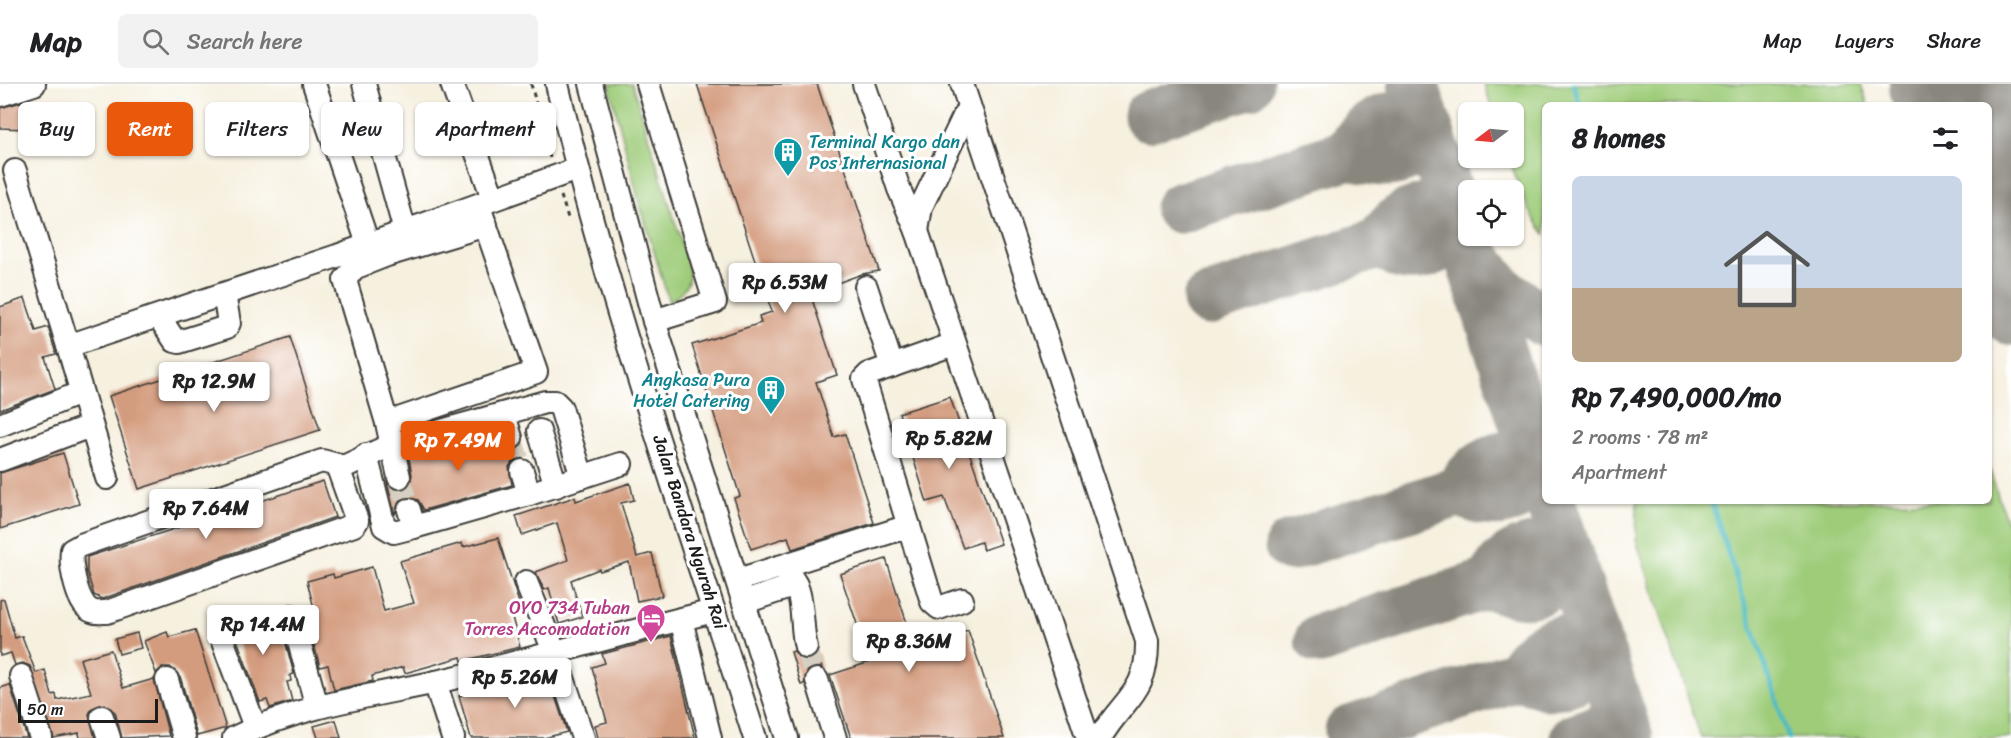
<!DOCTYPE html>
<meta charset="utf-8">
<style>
body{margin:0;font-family:Sriracha,sans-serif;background:#f2f2f2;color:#202124;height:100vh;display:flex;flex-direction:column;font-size:22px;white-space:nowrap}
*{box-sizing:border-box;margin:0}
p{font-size:20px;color:#757577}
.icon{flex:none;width:33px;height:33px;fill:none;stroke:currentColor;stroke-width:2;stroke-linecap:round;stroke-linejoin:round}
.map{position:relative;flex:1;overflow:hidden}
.side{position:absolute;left:1542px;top:18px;width:450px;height:402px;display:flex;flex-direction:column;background:#fff;border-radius:9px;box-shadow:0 2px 4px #0004}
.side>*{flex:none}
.hud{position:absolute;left:18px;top:18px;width:570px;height:54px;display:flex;gap:12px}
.needle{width:39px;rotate:254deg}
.fabs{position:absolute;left:1458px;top:18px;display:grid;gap:12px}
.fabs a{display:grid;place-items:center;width:66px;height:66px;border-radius:9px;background:#fff;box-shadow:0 2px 4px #0004;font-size:30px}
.scale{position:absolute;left:18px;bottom:15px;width:140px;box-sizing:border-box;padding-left:6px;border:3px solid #1c1c1c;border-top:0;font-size:16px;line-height:21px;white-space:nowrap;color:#1c1c1c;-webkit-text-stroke:4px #fff;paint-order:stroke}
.price{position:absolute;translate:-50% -51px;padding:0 14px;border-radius:6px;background:#fff;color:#222;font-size:20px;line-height:39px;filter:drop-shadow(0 2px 3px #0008)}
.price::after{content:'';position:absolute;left:50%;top:36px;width:18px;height:14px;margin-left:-9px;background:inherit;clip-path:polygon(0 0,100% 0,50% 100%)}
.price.current{background:#ea580c;color:#fff}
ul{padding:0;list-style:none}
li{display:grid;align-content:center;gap:12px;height:318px;padding:0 30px}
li+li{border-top:2px solid #e0e0e0}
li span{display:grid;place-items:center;height:186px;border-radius:9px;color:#555}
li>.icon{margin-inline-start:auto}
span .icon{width:108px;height:108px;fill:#fffc;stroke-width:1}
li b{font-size:26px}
h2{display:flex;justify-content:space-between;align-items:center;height:72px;padding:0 30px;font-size:26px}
.pill{padding:0 21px;border-radius:9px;background:#fff;box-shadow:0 2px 4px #0004;font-size:21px;line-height:54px}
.pill.current{background:#ea580c;color:#fff}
header{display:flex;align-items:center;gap:36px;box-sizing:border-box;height:84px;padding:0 30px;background:#fff;border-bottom:2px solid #e0e0e0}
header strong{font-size:28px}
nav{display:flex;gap:33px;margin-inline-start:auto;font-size:21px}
.search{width:420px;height:54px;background:#f2f2f2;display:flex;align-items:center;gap:15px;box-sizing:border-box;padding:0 21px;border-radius:9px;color:#757577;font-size:22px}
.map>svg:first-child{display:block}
.green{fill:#9ecc79;stroke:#5d744a;stroke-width:1.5}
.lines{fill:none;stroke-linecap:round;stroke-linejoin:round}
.stream{stroke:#4cbbc2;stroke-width:5}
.taxiway{stroke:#89867e;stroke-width:51}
.runway{stroke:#89867e;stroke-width:126}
.building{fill:#d49c7f}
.minor-tunnel{stroke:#d5d0c2;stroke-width:22;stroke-dasharray:22 11;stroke-linecap:butt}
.minor-casing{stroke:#3d3c39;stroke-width:26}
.path{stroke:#3d3c39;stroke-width:3;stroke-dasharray:4.5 4.5;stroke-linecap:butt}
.minor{stroke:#fff;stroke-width:22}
.labels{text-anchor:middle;stroke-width:6;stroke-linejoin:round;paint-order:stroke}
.culture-label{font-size:18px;fill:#0d838f;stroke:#fff;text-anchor:start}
.street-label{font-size:18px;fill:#1c1c1c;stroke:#fff}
.hotel-label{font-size:18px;fill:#b23c85;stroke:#fff;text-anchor:end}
</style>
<header>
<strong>Map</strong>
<div class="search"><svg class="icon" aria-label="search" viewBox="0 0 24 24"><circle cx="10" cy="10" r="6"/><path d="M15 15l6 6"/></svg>Search here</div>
<nav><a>Map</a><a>Layers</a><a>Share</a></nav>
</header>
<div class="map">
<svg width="2011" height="654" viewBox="0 0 2011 654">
<rect width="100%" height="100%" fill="#fff"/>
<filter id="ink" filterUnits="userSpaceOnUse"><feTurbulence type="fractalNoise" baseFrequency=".0167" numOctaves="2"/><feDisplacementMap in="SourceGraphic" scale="12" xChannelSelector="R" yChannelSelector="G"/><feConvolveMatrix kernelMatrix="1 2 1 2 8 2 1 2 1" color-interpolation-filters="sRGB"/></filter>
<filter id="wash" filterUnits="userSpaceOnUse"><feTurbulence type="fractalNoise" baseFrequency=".008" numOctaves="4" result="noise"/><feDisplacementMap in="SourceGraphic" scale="24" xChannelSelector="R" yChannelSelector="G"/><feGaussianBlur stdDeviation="1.35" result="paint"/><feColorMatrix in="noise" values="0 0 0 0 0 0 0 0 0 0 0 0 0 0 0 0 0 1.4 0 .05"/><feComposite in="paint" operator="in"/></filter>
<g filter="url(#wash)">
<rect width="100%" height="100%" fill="#f6f0df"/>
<g class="green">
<path d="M 609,0 L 632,0 L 688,179 C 692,199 686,206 669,218 L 638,114 Z"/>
<path d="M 1484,0 L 1861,0 L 1868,21 L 1545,21 L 1545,150 C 1527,128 1518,100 1509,74 L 1514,74 L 1514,28 L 1493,28 Z"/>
<path d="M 1989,384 L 2011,451 L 2011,654 L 1701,654 L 1636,456 L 1637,417 L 1989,417 Z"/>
</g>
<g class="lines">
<g class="stream">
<path d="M 1573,0 L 1580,21"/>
<path d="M 1711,417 L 1789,654"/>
</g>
<g class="taxiway">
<path d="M 1413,0 L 1545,403"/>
<path d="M 1948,0 L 1951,21"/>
<path d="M 1149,32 L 1248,0"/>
<path d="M 1349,70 C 1367,36 1386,31 1423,30"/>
<path d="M 1180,124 L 1349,70 C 1383,81 1406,82 1430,52"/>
<path d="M 1380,159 C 1398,129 1419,121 1453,124"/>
<path d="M 1476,174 L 1500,205 L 1545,238"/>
<path d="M 1208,216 L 1380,159 C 1387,163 1394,168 1402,170 C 1424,176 1447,159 1460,144"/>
<path d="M 1989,217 L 2011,236"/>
<path d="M 1460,407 C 1477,376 1501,369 1535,371"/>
<path d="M 1550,417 L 1628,654"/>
<path d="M 1290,462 L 1460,407 C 1491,424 1520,419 1540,390"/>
<path d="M 1490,499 C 1506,467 1531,461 1565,464"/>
<path d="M 1320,555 L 1490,499 C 1524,516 1547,512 1570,479"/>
<path d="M 1519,591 C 1536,560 1561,552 1595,554"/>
<path d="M 1350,647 L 1519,591 L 1549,601 L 1568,597 L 1582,592 L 1602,574"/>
<path d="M 1575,654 L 1598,646 L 1626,646"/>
</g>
<g class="runway">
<path d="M 1952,0 L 1958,21"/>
<path d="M 1989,114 L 2011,181"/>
</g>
</g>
<g id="blocks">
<g class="building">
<path d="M 697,0 L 817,0 L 879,187 L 862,190 L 810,209 L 837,291 L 816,298 L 834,353 L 845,350 L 874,439 L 792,465 L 788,453 L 751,465 L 734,414 L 740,412 L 692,261 L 761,239 L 759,232 L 772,228 Z"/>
<path d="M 29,16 L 28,45 L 0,44 L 0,24 Z"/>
<path d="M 25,214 L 36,247 L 48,243 L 56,270 L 45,273 L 55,305 L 0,326 L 0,223 Z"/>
<path d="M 290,253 L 320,346 L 139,405 L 109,312 Z"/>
<path d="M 950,313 L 1001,460 L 983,466 L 981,458 L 963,464 L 944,413 L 927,418 L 899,329 Z"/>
<path d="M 495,346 L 501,363 L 508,367 L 518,365 L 522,374 L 513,377 L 509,383 L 512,401 L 424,426 L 418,416 L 406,413 L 399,417 L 395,430 L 387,398 L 396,406 L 409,402 L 412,391 L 409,374 Z"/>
<path d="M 63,369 L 79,420 L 0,445 L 0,389 Z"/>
<path d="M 323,397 L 335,433 L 122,508 L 102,515 L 94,511 L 87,488 L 87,473 Z"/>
<path d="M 630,399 L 634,416 L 621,419 L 637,473 L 652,469 L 662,512 L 637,517 L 629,478 L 600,487 L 599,485 L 571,496 L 582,533 L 559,540 L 549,504 L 544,506 L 536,488 L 568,476 L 557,439 L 522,451 L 516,432 L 575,413 L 576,417 Z"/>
<path d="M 498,454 L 519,519 L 509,522 L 520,563 L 462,577 L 461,573 L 405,589 L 403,583 L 372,592 L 373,597 L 334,606 L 328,581 L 320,583 L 306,531 L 315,528 L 307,497 L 333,490 L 334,494 L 372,483 L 384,527 L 414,519 L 400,477 L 462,459 L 463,463 Z"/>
<path d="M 886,475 L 915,564 L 968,546 L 1004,654 L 851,654 L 830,591 L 870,578 L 840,490 Z"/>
<path d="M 4,515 L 15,554 L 22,552 L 36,589 L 45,586 L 52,611 L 56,610 L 57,616 L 91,609 L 80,575 L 111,566 L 123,604 L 154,595 L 169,652 L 122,654 L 115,628 L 104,620 L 92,624 L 89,630 L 95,654 L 80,654 L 79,649 L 54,654 L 30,582 L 23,579 L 15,581 L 11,569 L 0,572 L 0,516 Z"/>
<path d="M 252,524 L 259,543 L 280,538 L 294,590 L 290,591 L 291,597 L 287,598 L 292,617 L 270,624 L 267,616 L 260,618 L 233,545 L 221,537 L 220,531 L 234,526 L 235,530 Z"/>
<path d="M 195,546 L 226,644 L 197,652 L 180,592 L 170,583 L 163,583 L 156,589 L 144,557 L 167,548 L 169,553 Z"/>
<path d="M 137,549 L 141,564 L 119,570 L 115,555 Z"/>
<path d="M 671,552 L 695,654 L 598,654 L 595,641 L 607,638 L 592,583 L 605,579 L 602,570 Z"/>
<path d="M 794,567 L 801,575 L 808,576 L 818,569 L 822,584 L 814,583 L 808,586 L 804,600 L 801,601 L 791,568 Z"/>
<path d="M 546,585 L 567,648 L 544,654 L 471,654 L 459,612 L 504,599 L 503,596 Z"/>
<path d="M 10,601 L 27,654 L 0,654 L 0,604 Z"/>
<path d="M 336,636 L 341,654 L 318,654 L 314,642 Z"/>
</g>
</g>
</g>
<g filter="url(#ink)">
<use href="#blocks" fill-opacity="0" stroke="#3d3c39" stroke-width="1.5"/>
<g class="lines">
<g class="minor-tunnel">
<path d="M 511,354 L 522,387"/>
<path d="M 399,393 L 409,426"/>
<path d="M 806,563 L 817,596"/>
</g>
<g class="minor-casing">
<g id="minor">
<path d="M 314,0 L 368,160"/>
<path d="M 364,0 L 405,147"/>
<path d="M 452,0 L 493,114"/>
<path d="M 557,0 C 609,222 686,437 755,654"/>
<path d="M 591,0 L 654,237 L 787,654"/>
<path d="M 648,0 L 715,218 L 654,237"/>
<path d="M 864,0 L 899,105 L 917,147 L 1088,654"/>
<path d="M 962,0 L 1147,557 C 1148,610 1123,614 1100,654"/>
<path d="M 0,11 L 34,0"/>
<path d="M 15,87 L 68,262 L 337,172 L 577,85"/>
<path d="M 917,147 L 921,123 L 969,22"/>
<path d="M 866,203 L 892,282"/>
<path d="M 159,233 L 175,257 L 179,258 L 227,243 L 229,239 L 224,210"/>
<path d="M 954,260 L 869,290 L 864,295 L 932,518 L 939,524 L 962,516"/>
<path d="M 68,262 L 107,394"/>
<path d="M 504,330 L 511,354"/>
<path d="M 387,339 L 536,288 L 481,128"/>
<path d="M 0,341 L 80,309"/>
<path d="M 539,347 L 556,402"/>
<path d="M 366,371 L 384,442 L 394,448 L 414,443 L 409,426"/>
<path d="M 0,376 L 90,342"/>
<path d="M 322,377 L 337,381 L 357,437 L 354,441 L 107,528 C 103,528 96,529 92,527 C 77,522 70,481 72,466 L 81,461 Z"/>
<path d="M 339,385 L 391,361 L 545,318 L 555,318 L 561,324 L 582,393"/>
<path d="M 522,387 L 529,410"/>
<path d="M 399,393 L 387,339 L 345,196 L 354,184 L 387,171 L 486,141"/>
<path d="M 414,443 L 529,410 L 621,380"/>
<path d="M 779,483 C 808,498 799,537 806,563"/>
<path d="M 738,496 L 909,442"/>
<path d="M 526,498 L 554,567 L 583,654"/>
<path d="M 745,518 L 796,501"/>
<path d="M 292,532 L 317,623"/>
<path d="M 681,535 L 710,654"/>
<path d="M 220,550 L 255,643"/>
<path d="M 21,592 L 41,654"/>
<path d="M 167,596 L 184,654"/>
<path d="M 817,596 L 835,654"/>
<path d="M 435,598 L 453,654"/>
<path d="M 102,633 L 109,654"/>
<path d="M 234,654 C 297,622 367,613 436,598 C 529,577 621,549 714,527"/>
</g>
</g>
<g class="path">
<path d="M 531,0 L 550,74"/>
<path d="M 561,112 L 568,134"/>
</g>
<use href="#minor" class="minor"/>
</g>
</g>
<defs>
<g id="building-pin" transform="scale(1.5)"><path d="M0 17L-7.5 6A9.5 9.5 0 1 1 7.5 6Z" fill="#0f9aa8" stroke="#fff"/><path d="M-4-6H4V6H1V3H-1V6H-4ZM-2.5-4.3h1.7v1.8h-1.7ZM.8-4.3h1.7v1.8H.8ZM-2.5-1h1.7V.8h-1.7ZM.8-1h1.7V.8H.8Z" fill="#fff"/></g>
<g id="hotel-pin" transform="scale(1.5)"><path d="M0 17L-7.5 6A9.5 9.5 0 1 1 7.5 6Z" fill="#d1479c" stroke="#fff"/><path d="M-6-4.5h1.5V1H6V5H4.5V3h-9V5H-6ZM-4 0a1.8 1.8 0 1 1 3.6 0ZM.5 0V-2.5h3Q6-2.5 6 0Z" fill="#fff"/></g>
</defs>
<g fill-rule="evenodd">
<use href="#building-pin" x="788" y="68"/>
<use href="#building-pin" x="771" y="306"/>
<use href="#hotel-pin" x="651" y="534"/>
</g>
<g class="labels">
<g class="culture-label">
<text x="809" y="64">Terminal Kargo dan<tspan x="809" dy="21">Pos Internasional</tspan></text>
<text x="750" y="302" text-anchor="end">Angkasa Pura<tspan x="750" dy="21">Hotel Catering</tspan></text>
</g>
<g class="street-label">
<text transform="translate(690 448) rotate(72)" y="6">Jalan Bandara Ngurah Rai</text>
</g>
<g class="hotel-label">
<text x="630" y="530">OYO 734 Tuban<tspan x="630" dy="21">Torres Accomodation</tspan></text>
</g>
</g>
</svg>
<div class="fabs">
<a><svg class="needle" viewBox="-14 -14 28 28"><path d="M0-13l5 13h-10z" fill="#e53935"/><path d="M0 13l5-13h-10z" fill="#757577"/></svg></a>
<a><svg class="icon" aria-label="locate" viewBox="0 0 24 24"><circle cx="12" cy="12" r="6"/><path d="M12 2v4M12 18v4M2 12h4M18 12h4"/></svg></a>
</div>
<div class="scale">50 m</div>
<b class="price" style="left:785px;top:230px">Rp 6.53M</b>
<b class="price" style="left:214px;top:329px">Rp 12.9M</b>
<b class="price" style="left:949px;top:386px">Rp 5.82M</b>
<b class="price current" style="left:458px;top:388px">Rp 7.49M</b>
<b class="price" style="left:206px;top:456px">Rp 7.64M</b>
<b class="price" style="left:263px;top:572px">Rp 14.4M</b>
<b class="price" style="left:909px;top:589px">Rp 8.36M</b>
<b class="price" style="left:515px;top:625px">Rp 5.26M</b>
<div class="hud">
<a class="pill">Buy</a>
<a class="pill current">Rent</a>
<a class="pill">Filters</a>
<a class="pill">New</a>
<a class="pill">Apartment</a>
</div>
<section class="side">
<h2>8 homes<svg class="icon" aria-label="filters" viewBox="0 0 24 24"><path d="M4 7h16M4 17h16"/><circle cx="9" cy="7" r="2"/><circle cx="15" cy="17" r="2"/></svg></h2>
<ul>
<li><span style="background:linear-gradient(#c9d6e8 60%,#b9a48a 0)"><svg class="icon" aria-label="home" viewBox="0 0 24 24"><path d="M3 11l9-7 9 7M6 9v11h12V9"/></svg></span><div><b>Rp 7,490,000/mo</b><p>2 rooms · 78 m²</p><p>Apartment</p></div></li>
</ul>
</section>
</div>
